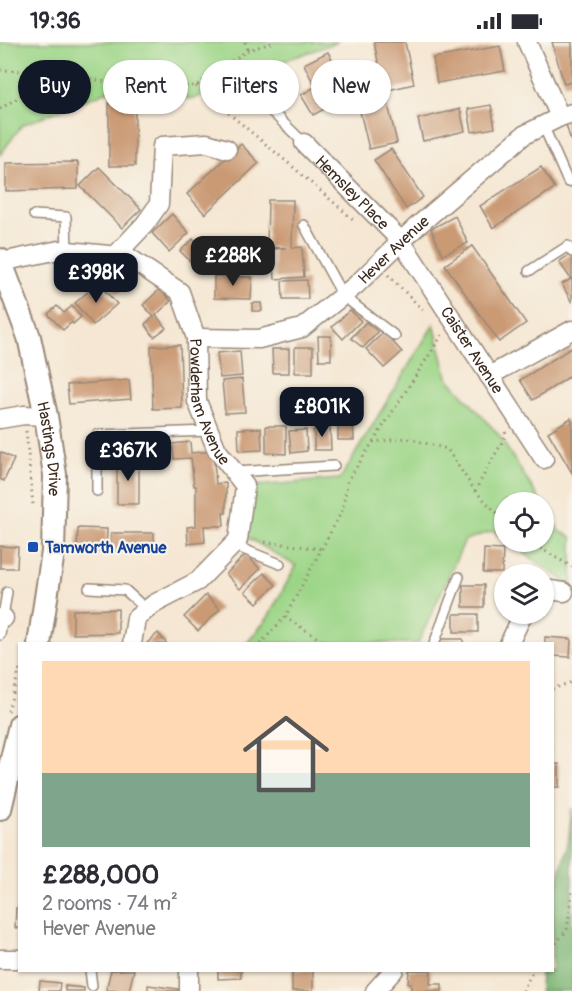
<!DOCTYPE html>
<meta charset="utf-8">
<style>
body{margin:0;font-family:Pangolin,sans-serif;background:#f7f7f7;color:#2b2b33;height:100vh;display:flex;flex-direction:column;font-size:22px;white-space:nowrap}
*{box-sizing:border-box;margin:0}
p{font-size:20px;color:#7c7c81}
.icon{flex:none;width:33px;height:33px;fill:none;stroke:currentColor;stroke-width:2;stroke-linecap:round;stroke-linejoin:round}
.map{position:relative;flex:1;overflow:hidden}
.sheet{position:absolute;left:18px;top:600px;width:536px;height:330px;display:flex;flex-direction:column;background:#fff;border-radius:0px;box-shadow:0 2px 4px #0004}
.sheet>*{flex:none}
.banner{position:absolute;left:18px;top:18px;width:537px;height:54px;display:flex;gap:12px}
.buttons{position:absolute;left:494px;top:450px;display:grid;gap:12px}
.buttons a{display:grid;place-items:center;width:60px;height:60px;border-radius:50%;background:#fff;box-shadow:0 2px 4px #0004;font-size:30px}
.price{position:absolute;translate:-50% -51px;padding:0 14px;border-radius:12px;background:#111827;color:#fff;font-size:20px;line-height:39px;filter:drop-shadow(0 2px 3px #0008)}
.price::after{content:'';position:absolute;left:50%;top:36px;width:18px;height:14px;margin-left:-9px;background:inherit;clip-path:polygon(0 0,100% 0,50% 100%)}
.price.selected{background:#222;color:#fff}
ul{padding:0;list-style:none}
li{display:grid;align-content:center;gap:12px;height:318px;padding:0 24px}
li+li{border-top:2px solid #e1e1e2}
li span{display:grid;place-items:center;height:186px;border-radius:0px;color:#555}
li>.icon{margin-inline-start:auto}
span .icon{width:108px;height:108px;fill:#fffc;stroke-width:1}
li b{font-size:26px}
.pill{padding:0 21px;border-radius:27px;background:#fff;box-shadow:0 2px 4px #0004;font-size:21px;line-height:54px}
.pill.selected{background:#111827;color:#fff}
.status{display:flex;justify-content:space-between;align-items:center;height:42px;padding:0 30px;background:#fff;direction:ltr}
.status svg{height:16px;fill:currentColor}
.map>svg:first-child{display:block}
.green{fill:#9cd587;stroke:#6c8052;stroke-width:1.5}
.forest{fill:#7db674;stroke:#5c7049;stroke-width:1.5}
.building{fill:#ca9a75}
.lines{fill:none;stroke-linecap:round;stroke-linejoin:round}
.service-casing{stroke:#988878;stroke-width:12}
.minor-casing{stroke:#988878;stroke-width:21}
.tertiary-casing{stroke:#988878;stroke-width:26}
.path{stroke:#988878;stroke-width:3;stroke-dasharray:1.5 4.5;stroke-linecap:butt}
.service{stroke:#fff;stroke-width:9}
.minor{stroke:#fff;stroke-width:18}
.tertiary{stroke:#fff;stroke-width:22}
.transit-dot{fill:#1a4fb4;stroke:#f7f3e8;stroke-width:2}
.labels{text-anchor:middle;stroke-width:4.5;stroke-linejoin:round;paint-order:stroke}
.street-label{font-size:16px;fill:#3b2a1e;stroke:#f7f3e8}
.transit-label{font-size:16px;font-weight:bold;fill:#164399;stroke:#f7f3e8;text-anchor:start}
</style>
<div class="status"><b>19:36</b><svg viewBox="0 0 49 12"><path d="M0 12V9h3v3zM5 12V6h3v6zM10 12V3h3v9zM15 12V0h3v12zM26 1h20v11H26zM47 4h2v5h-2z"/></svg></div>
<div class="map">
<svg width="572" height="949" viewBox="0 0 572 949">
<rect width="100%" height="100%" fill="#f7f3e8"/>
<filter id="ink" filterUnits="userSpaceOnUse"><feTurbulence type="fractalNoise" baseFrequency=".0167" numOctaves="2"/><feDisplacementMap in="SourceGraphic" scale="12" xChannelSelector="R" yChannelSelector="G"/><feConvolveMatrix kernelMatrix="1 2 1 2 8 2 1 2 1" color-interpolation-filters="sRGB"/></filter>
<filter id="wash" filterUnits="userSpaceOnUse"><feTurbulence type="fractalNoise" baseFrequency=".008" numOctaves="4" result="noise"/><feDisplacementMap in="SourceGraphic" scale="24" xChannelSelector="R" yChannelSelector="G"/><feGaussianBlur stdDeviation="1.35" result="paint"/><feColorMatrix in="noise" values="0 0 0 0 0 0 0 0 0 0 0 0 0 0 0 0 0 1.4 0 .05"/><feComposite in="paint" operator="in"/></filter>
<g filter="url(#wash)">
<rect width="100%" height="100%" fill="#f5e7d3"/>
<g class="green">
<path d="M 0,0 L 338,0 L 289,17 L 193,57 L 108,49 L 22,83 L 0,113 Z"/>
<path d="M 434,282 L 447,335 L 498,392 L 541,460 L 504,460 L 504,497 L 493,489 L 465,498 L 418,601 L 247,601 L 267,577 L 296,524 L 245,494 L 256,444 L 340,437 Z"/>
<path d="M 543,463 L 559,489 L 572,495 L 572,544 L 508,500 L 543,500 Z"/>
</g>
<path class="forest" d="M 572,765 L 572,949 L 540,949 L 541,929 L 552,928 L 552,861 L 568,801 Z"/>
<g id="blocks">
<g class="building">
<path d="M 374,0 L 405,0 L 414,42 L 384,49 Z"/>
<path d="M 552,0 L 572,0 L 572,40 L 564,42 Z"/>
<path d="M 500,4 L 505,29 L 437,41 L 433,16 Z"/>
<path d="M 328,10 L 341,35 L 324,44 L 334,62 L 313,73 L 301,53 L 315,45 L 304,22 Z"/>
<path d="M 386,54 L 397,101 L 369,107 L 358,61 Z"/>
<rect x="109" y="56" width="26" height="68"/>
<path d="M 491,63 L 495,86 L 472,90 L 468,67 Z"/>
<path d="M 460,67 L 465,89 L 423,99 L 418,77 Z"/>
<path d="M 572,74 L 572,99 L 571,99 L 564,76 Z"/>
<path d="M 241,102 L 259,121 L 205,172 L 187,152 Z"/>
<path d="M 391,107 L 423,155 L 406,167 L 374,118 Z"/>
<path d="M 78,120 L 78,147 L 6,149 L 6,121 Z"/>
<path d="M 99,125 L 141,167 L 122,186 L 80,144 Z"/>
<path d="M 541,125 L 555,146 L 493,186 L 480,164 Z"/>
<path d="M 268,158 L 293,158 L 292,206 L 302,205 L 304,235 L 275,237 L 273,207 L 286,206 L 267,205 Z"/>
<path d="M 172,172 L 189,191 L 169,210 L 152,191 Z"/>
<path d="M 455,174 L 468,201 L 443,213 L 431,187 Z"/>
<path d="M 193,197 L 213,218 L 201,230 L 180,209 Z"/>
<path d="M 472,204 L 526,281 L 499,300 L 445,223 Z"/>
<path d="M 572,211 L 572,261 L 562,242 L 571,237 L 559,220 Z"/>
<path d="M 112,221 L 129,237 L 117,251 L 100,235 Z"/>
<path d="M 214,234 L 252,235 L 251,257 L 214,256 Z"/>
<path d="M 307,238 L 308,257 L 283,257 L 282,239 Z"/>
<path d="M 98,241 L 117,262 L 93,283 L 75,261 Z"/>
<path d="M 160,247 L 171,259 L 156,273 L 166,286 L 154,295 L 145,282 L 154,275 L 143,263 Z"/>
<path d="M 252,261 L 261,261 L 262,269 L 252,269 Z"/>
<path d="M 57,264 L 64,271 L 72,264 L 81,275 L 73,282 L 72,280 L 63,288 L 48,272 Z"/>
<path d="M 350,268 L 361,279 L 343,297 L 332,285 Z"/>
<path d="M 366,280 L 378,290 L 363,306 L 351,296 Z"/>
<path d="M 384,290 L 402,310 L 384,326 L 366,307 Z"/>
<path d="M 318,294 L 331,294 L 331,318 L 319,318 Z"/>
<path d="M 180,303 L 182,366 L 153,367 L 151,304 Z"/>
<rect x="295" y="305" width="18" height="26"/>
<path d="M 571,306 L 572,333 L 533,358 L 520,338 Z"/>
<path d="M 272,307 L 289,307 L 289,331 L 273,331 Z"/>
<path d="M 240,309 L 242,334 L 220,336 L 217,311 Z"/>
<path d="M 242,337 L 245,370 L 225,371 L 222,339 Z"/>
<path d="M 129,338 L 131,357 L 69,362 L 67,343 Z"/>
<path d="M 353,375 L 354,398 L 338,398 L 338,376 Z"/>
<path d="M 571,376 L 572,379 L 572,431 L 548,390 Z"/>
<path d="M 266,384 L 286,384 L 286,412 L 266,411 Z"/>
<path d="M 330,384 L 331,408 L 314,408 L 314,385 Z"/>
<path d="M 261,386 L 262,408 L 239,409 L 238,387 Z"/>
<path d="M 306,388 L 307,409 L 291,411 L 289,389 Z"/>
<path d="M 190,400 L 191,411 L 213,409 L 216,442 L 226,441 L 226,471 L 223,471 L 224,484 L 204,484 L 205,500 L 188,502 L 187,485 L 196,484 L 196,444 L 194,444 L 191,416 L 174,417 L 172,402 Z"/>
<path d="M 0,410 L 14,417 L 4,439 L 0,437 Z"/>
<rect x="117" y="417" width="22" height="45"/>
<path d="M 78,486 L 107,487 L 106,510 L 77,509 Z"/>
<rect x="111" y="491" width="43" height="18"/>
<path d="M 0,504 L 18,505 L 17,526 L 0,526 Z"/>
<path d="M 484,507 L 503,508 L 502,531 L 483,531 Z"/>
<path d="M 246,512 L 260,527 L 240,547 L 226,532 Z"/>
<path d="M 264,531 L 276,543 L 257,561 L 245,550 Z"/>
<rect x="463" y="543" width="21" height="22"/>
<path d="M 206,553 L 220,567 L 198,589 L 184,575 Z"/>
<path d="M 118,567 L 118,591 L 73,592 L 73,568 Z"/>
<rect x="454" y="572" width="24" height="18"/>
<path d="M 158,591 L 167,602 L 146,602 Z"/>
<path d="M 545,595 L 571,597 L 570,615 L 552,614 L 552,602 L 545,602 Z"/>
<rect x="439" y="597" width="24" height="5"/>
<rect x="552" y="722" width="7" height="23"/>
<path d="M 16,866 L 20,866 L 20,886 L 15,886 Z"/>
<path d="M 111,928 L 134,928 L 129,949 L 106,948 Z"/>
<path d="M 218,928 L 241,928 L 241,936 L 218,937 Z"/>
<rect x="292" y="928" width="21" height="21"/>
<path d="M 409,928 L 431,928 L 430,942 L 442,942 L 442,949 L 411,949 L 411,942 L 408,942 Z"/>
<path d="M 40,939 L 60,941 L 59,949 L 39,949 Z"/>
<path d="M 148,943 L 185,948 L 185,949 L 148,949 Z"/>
<path d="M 65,944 L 84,946 L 84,949 L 65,949 Z"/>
</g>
</g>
</g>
<g filter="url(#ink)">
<use href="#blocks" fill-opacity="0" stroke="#988878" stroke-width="1.5"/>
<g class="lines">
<g class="service-casing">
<g id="service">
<path d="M 264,62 L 304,101"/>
<path d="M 543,83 L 568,140"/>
<path d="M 34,173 L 66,175 L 67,209"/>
<path d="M 304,183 L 343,254 L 395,294"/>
<path d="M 529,229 L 568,204 L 572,210"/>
<path d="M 72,235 L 74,210"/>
<path d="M 235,430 L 334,424"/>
<path d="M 97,449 L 97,393 L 209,389"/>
<path d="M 233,503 L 280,522"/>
<path d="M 89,546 L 125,548 L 147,568"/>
<path d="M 0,593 L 7,550"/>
<path d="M 434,602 L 459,535"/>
<path d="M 90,928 L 92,944"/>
</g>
</g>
<g class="minor-casing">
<g id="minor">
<path d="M 527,0 L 560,75"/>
<path id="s1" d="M 304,101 L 401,199 L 544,417"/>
<path d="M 115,214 L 145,182 L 159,162 L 162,104 L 207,101 L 227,107"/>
<path id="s2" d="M 1,220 L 59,208 L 128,215 L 180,250 L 196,296 L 197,359 L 217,408 L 245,444 L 238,498 L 198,539 L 154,562 L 136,576 L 132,602"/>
<path id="s3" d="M 196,296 L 259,297 L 302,286 L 356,243 L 415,186 L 524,93 L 560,75 L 572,71"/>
<path d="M 489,334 L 572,288"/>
<path d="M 0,377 L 24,373 L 46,374"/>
<path d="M 543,547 L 564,550"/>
<path d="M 0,576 L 4,576"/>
<path d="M 509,602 L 523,572"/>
<path d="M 0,917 L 20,917"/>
<path d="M 189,928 L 189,949"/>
<path d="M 375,949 L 394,928"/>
</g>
</g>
<g class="tertiary-casing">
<g id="tertiary">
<path id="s4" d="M 0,218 L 29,295 L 46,374 L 55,433 L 53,510 L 39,602"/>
<path d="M 0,767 L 20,683"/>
</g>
</g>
<g class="path">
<path d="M 245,0 L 248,8"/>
<path d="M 0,28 L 58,30"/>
<path d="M 196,44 L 293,125 L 355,179"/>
<path d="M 0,67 L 58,30 L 121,43 L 196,44 L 248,8 L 275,0"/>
<path d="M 388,233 L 424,269"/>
<path d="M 26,389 L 33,463"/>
<path d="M 373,400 L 442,293"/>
<path d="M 475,449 L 506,393 L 505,390"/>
<path d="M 265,500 L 323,507"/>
<path d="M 530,500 L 572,525"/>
<path d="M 285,575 L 327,602"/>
<path d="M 260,602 L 285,575 L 342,469 L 348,438 L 373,400 L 407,396 L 447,407 L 475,449 L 504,478"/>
<path d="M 552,647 L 572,640"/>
<path d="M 8,669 L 20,626"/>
<path d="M 552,906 L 567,888 L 572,850"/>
<path d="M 523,949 L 533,928"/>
</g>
<use href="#service" class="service"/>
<use href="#minor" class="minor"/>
<use href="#tertiary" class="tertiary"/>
</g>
</g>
<rect class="transit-dot" x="27" y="499" width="12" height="12" rx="3"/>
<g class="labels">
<g class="street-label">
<text dy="6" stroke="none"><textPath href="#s1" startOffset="69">Hemsley Place</textPath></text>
<text dy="6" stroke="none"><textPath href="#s3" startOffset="228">Hever Avenue</textPath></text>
<text dy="6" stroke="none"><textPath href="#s1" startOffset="268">Caister Avenue</textPath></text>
<text dy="6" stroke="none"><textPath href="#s2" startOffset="306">Powderham Avenue</textPath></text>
<text dy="6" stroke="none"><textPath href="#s4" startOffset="196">Hastings Drive</textPath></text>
</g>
<g class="transit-label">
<text x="45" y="511">Tamworth Avenue</text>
</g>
</g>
</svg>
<div class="buttons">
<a><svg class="icon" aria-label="locate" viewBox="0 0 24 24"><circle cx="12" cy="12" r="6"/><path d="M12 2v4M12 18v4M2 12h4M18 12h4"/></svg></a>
<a><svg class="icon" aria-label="layers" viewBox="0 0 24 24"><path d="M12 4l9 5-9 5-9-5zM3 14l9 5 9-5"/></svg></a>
</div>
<b class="price selected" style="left:233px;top:245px">£288K</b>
<b class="price" style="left:96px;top:262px">£398K</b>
<b class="price" style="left:322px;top:396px">£801K</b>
<b class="price" style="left:128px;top:440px">£367K</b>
<div class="banner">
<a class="pill selected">Buy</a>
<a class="pill">Rent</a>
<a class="pill">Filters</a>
<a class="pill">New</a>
</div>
<section class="sheet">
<ul>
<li><span style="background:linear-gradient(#ffd9b3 60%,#7fa58c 0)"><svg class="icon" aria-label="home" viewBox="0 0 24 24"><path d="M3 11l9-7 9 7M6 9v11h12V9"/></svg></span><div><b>£288,000</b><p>2 rooms · 74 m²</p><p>Hever Avenue</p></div></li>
</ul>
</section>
</div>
